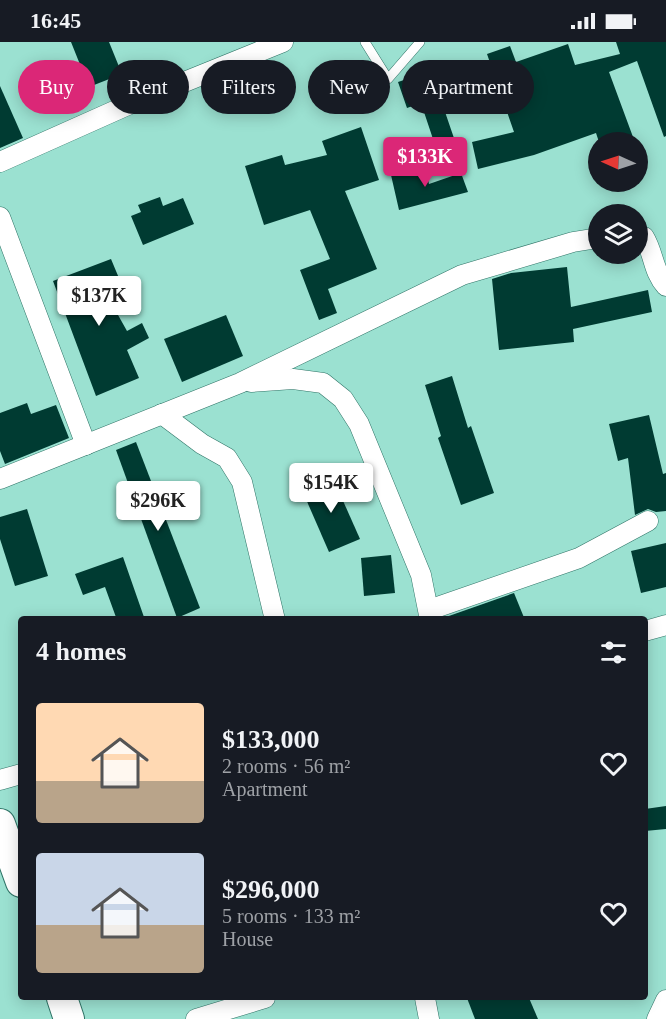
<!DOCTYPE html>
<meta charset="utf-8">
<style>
body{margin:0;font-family:Georgia,serif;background:#20242c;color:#f1f3f6;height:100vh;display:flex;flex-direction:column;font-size:22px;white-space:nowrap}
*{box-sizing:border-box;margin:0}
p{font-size:20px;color:#9ea1a6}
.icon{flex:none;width:33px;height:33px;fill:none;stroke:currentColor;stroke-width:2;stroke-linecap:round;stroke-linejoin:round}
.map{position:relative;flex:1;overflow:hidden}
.details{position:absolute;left:18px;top:574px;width:630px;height:384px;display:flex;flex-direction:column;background:#171b24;border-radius:6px;box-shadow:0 3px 15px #0003}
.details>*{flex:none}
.hud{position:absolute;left:18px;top:18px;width:630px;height:54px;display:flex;gap:12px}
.needle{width:39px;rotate:273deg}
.tools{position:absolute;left:588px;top:90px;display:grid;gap:12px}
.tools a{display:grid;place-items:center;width:60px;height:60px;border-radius:50%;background:#171b24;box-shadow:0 3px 15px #0003;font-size:30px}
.price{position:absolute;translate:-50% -51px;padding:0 14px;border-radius:6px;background:#fff;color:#222;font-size:20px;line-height:39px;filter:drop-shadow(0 2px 3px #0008)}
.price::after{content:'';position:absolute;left:50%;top:36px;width:18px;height:14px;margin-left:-9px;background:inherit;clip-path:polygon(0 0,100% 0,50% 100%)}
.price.on{background:#db2777;color:#fff}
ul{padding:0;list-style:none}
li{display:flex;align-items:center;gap:18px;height:150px;padding:0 18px}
li span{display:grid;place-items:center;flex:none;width:168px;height:120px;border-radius:6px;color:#555}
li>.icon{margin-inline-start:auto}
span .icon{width:72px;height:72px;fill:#fffc;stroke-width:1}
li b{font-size:26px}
h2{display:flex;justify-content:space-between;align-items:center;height:72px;padding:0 18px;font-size:26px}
.chip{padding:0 21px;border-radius:27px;background:#171b24;box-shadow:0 3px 15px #0003;font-size:21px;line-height:54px}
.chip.on{background:#db2777;color:#fff}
.status{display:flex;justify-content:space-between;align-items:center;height:42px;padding:0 30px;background:#171b24;direction:ltr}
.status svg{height:16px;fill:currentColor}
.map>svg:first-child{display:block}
.building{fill:#003b32}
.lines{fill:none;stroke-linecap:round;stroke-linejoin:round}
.lane-casing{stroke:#2f7467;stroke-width:10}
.street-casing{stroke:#2f7467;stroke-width:21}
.primary-casing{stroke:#2f7467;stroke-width:32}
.lane{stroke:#fff;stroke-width:9}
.street{stroke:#fff;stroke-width:20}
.primary{stroke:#fff;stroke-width:30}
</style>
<div class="status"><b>16:45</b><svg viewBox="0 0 49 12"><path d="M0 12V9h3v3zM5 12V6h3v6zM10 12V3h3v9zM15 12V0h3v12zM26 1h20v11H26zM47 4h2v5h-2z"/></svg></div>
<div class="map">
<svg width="666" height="977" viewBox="0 0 666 977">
<rect width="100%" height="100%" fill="#9be1d1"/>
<g class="building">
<path d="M 71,0 L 109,0 L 122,32 L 89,45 Z"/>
<path d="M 616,0 L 666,0 L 666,94 L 664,95 L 637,19 L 609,30 L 633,95 L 617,100 L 599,100 L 596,91 L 534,113 L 478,127 L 472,100 L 514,90 L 487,12 L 510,4 L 516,20 L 568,2 L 575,23 L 620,12 Z"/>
<path d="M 431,29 L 456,102 L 437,109 L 421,61 L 407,66 L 398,40 Z"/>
<path d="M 0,44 L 23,96 L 0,106 Z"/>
<path d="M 361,85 L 379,138 L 345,149 L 377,227 L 328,247 L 337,271 L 319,278 L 300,228 L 330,217 L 310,168 L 264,183 L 245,124 L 282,113 L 285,123 L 327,113 L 322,99 Z"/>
<path d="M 425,125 L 429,142 L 461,131 L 468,150 L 399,168 L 391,133 Z"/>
<path d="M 160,155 L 163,164 L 183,156 L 194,182 L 143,203 L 131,174 L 141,170 L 138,163 Z"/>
<path d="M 111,217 L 121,241 L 104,248 L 127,289 L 142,281 L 149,296 L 127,308 L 139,336 L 96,354 L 53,239 Z"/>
<path d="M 567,225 L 571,265 L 648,248 L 652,270 L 573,287 L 574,300 L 499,308 L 492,237 L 511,231 Z"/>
<path d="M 226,273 L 243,314 L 182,340 L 164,297 Z"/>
<path d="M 452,334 L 468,386 L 471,384 L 494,451 L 461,463 L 438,396 L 441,394 L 425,343 Z"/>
<path d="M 27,361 L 31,372 L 56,363 L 69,396 L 5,422 L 0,409 L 0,371 Z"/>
<path d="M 649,373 L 663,432 L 666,431 L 666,469 L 656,470 L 648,467 L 635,473 L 628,416 L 618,419 L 609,382 Z"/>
<path d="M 136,400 L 200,566 L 177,576 L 116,408 Z"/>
<path d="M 332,434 L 360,497 L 329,510 L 302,448 Z"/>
<path d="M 27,467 L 48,534 L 15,544 L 0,497 L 0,475 Z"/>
<path d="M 666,501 L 666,545 L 641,551 L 631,509 Z"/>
<path d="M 391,513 L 395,551 L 364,554 L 361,516 Z"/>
<path d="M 123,515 L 145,578 L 117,578 L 105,545 L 83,553 L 75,532 Z"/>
<path d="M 514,551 L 525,578 L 442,578 L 446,575 Z"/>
<path d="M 666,764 L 666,787 L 645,789 L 645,767 Z"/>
<path d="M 467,956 L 529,956 L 538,977 L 475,977 Z"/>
</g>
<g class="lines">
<g class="lane-casing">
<path id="lane" d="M 365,0 L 388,37 L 420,0"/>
</g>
<g class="street-casing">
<g id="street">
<path d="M 0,120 L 130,62 L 283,0"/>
<path d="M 0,175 L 86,403"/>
<path d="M 638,194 L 644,195 C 654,211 653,230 666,244"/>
<path d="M 251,340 L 293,337 L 323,341 L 343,357 L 359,382 L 421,533 L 430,578"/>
<path d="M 162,372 L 202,402 L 227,416 L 242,440 L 275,578"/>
<path d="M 0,437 L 240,341 L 462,233 L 573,200 L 598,196"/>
<path d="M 429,568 L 579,516 L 648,479"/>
<path d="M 645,589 L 666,583"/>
<path d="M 0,738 L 21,732"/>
<path d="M 425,956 L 429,977"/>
<path d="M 196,977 L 265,956"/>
<path d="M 657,977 L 666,958"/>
</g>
</g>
<g class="primary-casing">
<g id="primary">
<path d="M 0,782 L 21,840"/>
<path d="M 62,956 L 69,977"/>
</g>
</g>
<use href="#lane" class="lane"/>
<use href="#street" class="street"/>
<use href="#primary" class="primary"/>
</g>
</svg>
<div class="tools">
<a><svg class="needle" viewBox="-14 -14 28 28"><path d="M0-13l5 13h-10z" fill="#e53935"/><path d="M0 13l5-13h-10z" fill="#9ea1a6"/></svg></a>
<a><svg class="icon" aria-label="layers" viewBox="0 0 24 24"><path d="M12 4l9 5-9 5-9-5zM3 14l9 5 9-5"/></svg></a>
</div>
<b class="price on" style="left:425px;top:146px">$133K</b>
<b class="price" style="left:99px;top:285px">$137K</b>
<b class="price" style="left:331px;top:472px">$154K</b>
<b class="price" style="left:158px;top:490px">$296K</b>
<div class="hud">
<a class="chip on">Buy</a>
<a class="chip">Rent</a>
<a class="chip">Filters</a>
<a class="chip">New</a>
<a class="chip">Apartment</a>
</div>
<section class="details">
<h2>4 homes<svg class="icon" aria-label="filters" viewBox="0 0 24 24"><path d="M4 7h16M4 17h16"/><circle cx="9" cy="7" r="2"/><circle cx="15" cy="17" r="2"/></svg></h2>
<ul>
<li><span style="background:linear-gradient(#ffd9b3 65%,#b9a48a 0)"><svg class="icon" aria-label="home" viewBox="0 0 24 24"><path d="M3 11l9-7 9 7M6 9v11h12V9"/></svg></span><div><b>$133,000</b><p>2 rooms · 56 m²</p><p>Apartment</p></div><svg class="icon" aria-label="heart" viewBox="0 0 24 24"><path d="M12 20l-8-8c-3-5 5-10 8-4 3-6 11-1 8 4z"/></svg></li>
<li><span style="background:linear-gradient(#c9d6e8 60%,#b9a48a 0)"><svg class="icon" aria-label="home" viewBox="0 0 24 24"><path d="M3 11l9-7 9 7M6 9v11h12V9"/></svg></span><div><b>$296,000</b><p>5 rooms · 133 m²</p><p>House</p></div><svg class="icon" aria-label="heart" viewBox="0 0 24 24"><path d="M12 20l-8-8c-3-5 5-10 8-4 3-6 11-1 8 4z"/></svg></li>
</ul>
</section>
</div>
